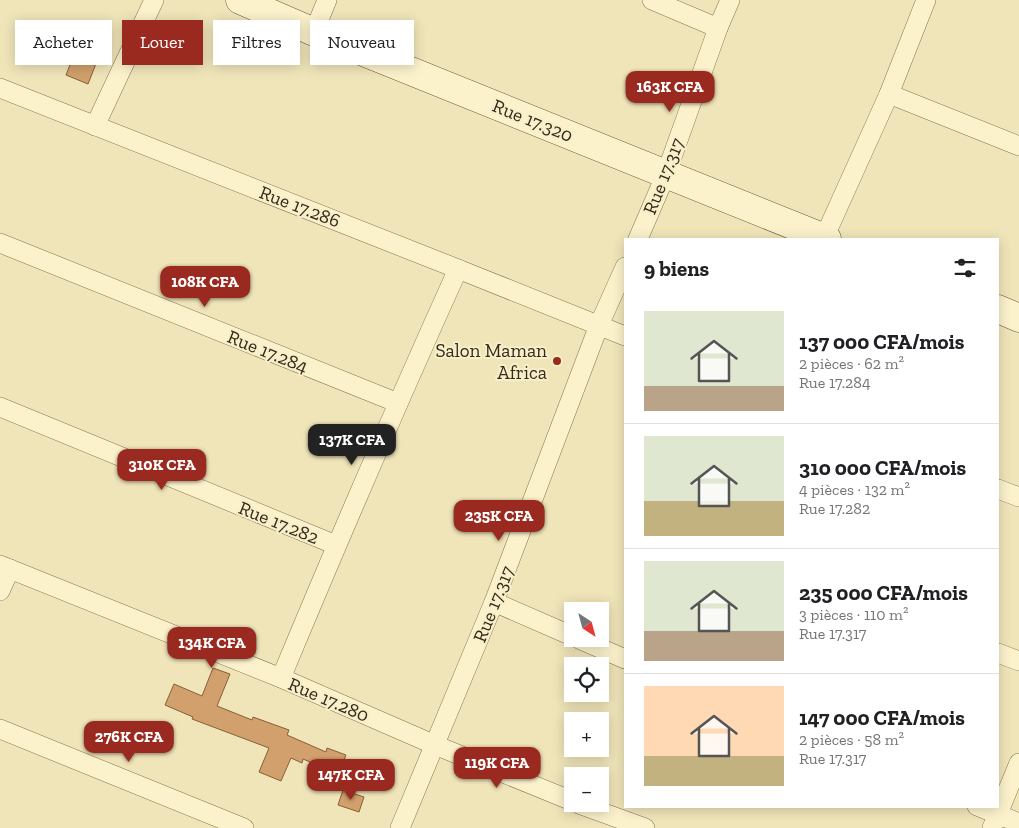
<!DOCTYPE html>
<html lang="fr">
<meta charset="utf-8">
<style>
body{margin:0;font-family:"Zilla Slab",serif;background:#f6f6f6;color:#202124;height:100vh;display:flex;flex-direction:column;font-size:19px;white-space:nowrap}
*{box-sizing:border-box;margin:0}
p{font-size:16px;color:#757577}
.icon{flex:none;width:28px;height:28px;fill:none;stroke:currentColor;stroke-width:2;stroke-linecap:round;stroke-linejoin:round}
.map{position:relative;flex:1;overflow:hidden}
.side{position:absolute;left:624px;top:238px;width:375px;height:570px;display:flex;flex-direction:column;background:#fff;border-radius:0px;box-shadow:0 2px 12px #0003}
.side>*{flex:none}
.top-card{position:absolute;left:15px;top:20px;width:475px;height:45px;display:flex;gap:10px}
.needle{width:32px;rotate:144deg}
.fabs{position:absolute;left:564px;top:602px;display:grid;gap:10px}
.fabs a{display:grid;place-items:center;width:45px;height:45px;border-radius:0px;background:#fff;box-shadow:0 2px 12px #0003;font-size:25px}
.price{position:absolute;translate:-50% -42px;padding:0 11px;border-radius:10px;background:#9a2a1f;color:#fff;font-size:16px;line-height:32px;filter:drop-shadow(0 1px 2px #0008)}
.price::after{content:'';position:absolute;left:50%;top:30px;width:15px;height:11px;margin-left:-8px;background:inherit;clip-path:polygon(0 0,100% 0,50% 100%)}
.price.on{background:#222;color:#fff}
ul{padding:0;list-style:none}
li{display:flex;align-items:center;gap:15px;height:125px;padding:0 20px}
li+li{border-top:1px solid #e0e0e0}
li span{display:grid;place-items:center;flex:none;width:140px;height:100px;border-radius:0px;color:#555}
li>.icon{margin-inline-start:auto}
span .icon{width:60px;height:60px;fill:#fffc;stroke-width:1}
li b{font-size:21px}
h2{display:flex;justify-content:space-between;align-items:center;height:60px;padding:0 20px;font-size:21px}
.chip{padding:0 18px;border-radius:0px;background:#fff;box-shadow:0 2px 12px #0003;font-size:18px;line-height:45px}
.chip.on{background:#9a2a1f;color:#fff}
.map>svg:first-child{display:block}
.building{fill:#d1a06c;stroke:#885f37}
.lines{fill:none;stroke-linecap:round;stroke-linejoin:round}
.street-casing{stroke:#877453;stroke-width:20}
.secondary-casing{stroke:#695537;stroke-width:29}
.street{stroke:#fbf2cc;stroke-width:19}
.secondary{stroke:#fbf2cc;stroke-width:28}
.poi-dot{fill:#9a2a1f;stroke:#f7efc9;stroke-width:2}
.labels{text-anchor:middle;stroke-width:4;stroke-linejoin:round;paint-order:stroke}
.street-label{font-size:19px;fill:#352919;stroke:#f7efc9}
.poi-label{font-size:19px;fill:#352919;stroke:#f7efc9;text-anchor:end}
</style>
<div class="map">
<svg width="1019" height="828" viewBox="0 0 1019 828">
<rect width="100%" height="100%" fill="#f0e5b9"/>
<g class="building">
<path d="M 79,42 L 101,51 L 88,84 L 66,75 Z"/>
<path d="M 213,668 L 230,674 L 217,706 L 252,720 L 253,717 L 289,730 L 287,735 L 326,752 L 327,748 L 346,755 L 338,774 L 303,759 L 302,763 L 291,758 L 281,781 L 259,772 L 269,748 L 192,719 L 193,717 L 165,705 L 174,684 L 202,696 Z"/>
<path d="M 343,790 L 364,797 L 359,812 L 338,805 Z"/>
</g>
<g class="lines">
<g class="street-casing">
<g id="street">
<path d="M 652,0 L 718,28"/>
<path d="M 314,32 L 327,0"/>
<path d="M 0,88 L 458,269 L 625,336"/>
<path d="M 889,94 L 1019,146"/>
<path d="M 95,126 L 154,0"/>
<path d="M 824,238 L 889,94 L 926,0"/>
<path d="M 638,239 L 666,174 L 718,28 L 730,0"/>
<path d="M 0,243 L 398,403"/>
<path d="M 0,407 L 336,545"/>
<path d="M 998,489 L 1019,497"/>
<path d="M 0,565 L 281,678 L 435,745 L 572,801"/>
<path d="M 0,591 L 10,569"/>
<path d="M 494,602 L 572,636"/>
<path d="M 579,639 L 625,659"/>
<path d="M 998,653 L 1019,661"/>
<path d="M 281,678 C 338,541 397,404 458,269"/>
<path d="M 0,729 L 244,828"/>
<path d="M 579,804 L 645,828"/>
<path d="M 977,806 L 1019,823"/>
<path d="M 400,828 L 494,602 L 599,325 L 625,267"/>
<path d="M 992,828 L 1019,763"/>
</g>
</g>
<g class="secondary-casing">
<g id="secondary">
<path d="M 240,0 L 314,32 L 827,239"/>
<path d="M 998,309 L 1019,318"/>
</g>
</g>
<use href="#street" class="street"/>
<use href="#secondary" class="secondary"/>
</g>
<circle class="poi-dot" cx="557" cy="361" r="5"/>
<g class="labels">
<g class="street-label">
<text transform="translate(533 120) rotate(22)" y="7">Rue 17.320</text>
<text transform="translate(663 176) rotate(-68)" y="7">Rue 17.317</text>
<text transform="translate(300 206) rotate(21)" y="7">Rue 17.286</text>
<text transform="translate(268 351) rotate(22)" y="7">Rue 17.284</text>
<text transform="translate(279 522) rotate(22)" y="7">Rue 17.282</text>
<text transform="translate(493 604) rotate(-68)" y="7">Rue 17.317</text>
<text transform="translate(329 699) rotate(23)" y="7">Rue 17.280</text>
</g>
<g class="poi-label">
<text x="547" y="357">Salon Maman<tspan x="547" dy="22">Africa</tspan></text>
</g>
</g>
</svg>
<div class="fabs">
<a><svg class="needle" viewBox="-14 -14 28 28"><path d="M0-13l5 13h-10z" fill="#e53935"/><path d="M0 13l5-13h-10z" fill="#757577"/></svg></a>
<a><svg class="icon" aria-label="locate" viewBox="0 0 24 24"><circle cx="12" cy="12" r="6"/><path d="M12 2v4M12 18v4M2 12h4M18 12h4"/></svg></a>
<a>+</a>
<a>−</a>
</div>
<b class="price" style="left:670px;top:113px">163K CFA</b>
<b class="price" style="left:205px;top:308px">108K CFA</b>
<b class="price on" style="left:352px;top:466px">137K CFA</b>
<b class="price" style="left:162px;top:491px">310K CFA</b>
<b class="price" style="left:499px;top:542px">235K CFA</b>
<b class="price" style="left:212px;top:669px">134K CFA</b>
<b class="price" style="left:129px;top:763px">276K CFA</b>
<b class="price" style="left:497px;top:789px">119K CFA</b>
<b class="price" style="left:351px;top:801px">147K CFA</b>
<div class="top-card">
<a class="chip">Acheter</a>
<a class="chip on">Louer</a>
<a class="chip">Filtres</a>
<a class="chip">Nouveau</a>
</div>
<section class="side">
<h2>9 biens<svg class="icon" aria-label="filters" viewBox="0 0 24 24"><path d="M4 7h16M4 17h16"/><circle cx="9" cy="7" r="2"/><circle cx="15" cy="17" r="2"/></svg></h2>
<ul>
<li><span style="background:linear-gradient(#dfe7d0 75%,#b9a48a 0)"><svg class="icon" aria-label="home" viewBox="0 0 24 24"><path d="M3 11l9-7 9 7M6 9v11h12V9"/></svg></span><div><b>137 000 CFA/mois</b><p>2 pièces · 62 m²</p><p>Rue 17.284</p></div></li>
<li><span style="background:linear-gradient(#dfe7d0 65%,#c2b280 0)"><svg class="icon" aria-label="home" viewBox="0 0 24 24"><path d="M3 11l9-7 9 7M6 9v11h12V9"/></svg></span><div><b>310 000 CFA/mois</b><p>4 pièces · 132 m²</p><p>Rue 17.282</p></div></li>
<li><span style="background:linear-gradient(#dfe7d0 70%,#b9a48a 0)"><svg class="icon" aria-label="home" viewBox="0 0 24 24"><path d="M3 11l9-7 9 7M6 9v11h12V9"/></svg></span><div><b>235 000 CFA/mois</b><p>3 pièces · 110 m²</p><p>Rue 17.317</p></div></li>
<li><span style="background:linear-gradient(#ffd9b3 70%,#c2b280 0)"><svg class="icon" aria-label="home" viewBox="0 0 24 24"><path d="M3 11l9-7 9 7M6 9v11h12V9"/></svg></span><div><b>147 000 CFA/mois</b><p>2 pièces · 58 m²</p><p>Rue 17.317</p></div></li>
</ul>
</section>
</div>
